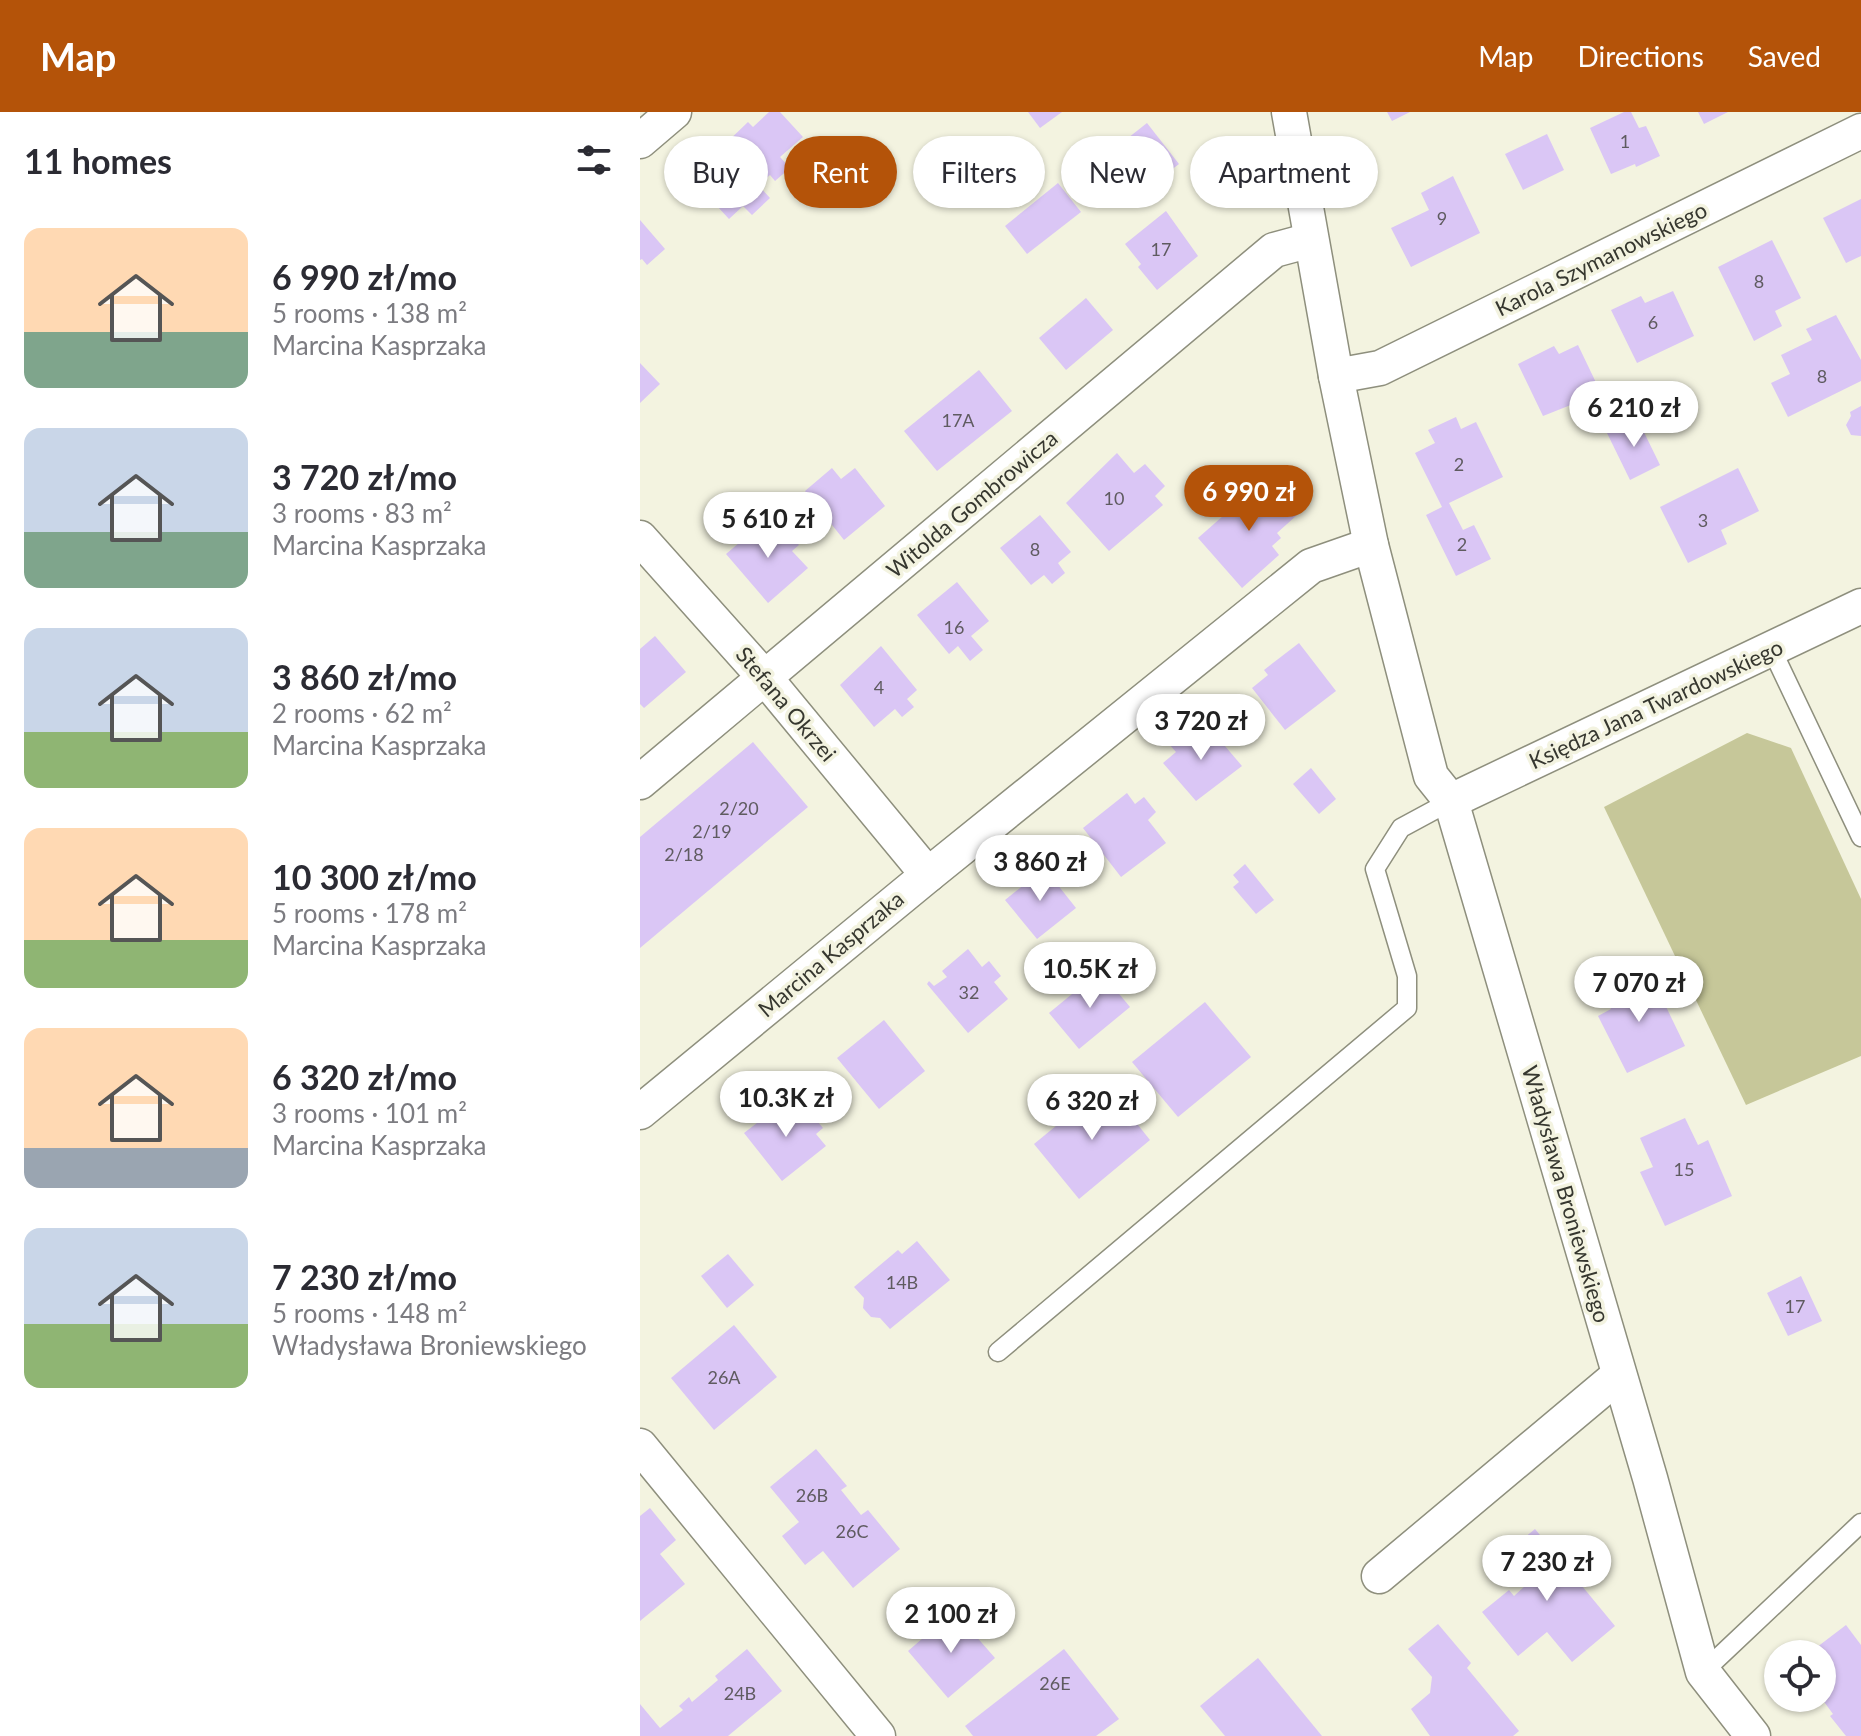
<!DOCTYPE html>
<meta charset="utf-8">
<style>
body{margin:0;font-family:Lato,sans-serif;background:#f7f7f7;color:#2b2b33;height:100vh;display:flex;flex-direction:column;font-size:30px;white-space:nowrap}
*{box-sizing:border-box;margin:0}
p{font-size:26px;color:#7c7c81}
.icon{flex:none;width:44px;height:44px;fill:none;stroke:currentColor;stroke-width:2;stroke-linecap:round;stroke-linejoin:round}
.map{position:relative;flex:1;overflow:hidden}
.side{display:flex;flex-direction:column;background:#fff;width:640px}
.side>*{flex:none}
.hud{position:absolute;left:24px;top:24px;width:760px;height:72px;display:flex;gap:16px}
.tools{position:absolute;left:1124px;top:1528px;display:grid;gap:16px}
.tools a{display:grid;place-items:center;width:72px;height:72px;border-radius:50%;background:#fff;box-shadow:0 2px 6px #0004;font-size:40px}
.price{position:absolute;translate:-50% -68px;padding:0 18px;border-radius:28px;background:#fff;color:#222;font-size:26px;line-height:52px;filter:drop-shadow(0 2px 4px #0008)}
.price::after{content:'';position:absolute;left:50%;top:48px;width:24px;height:18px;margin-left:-12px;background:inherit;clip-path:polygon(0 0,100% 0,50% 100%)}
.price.current{background:#b45309;color:#fff}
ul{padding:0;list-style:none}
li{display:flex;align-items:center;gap:24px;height:200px;padding:0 24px}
li span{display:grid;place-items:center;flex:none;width:224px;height:160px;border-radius:16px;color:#555}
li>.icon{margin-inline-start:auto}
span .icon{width:96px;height:96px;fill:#fffc;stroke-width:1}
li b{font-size:34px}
h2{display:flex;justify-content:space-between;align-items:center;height:96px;padding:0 24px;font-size:34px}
.tag{padding:0 28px;border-radius:36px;background:#fff;box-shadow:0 2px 6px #0004;font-size:28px;line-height:72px}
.tag.current{background:#b45309;color:#fff}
header{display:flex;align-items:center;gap:48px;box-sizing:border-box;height:112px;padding:0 40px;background:#b45309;color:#fff}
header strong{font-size:38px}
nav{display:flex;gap:44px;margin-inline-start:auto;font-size:28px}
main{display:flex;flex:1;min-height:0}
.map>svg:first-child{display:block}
.green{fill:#c6c799}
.building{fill:#dac6f5}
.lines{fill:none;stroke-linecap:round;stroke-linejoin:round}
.service-casing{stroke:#8e8f7d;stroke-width:21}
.minor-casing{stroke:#8e8f7d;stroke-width:37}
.service{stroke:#fff;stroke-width:18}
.minor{stroke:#fff;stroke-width:34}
.labels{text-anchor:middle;stroke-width:7;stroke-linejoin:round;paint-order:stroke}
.number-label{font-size:18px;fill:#5f5b60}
.street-label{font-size:22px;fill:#36372f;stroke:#f3f3e0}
</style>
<header>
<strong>Map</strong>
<nav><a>Map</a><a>Directions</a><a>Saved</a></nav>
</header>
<main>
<section class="side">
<h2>11 homes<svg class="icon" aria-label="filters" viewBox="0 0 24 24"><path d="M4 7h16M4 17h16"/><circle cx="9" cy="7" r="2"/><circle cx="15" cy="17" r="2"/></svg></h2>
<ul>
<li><span style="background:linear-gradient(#ffd9b3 65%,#7fa58c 0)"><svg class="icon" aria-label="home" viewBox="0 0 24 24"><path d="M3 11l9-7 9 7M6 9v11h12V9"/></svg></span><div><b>6 990 zł/mo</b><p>5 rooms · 138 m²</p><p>Marcina Kasprzaka</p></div></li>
<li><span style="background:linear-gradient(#c9d6e8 65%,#7fa58c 0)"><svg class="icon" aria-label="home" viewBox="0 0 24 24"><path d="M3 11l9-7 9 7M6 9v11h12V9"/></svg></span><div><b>3 720 zł/mo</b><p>3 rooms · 83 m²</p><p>Marcina Kasprzaka</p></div></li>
<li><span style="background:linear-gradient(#c9d6e8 65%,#8fb573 0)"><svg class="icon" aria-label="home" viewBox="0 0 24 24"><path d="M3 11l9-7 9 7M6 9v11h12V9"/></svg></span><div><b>3 860 zł/mo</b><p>2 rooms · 62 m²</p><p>Marcina Kasprzaka</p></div></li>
<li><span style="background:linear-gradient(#ffd9b3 70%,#8fb573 0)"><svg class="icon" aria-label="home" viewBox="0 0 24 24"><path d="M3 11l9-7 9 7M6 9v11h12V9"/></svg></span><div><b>10 300 zł/mo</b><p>5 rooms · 178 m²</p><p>Marcina Kasprzaka</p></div></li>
<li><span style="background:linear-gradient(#ffd9b3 75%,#9aa5b1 0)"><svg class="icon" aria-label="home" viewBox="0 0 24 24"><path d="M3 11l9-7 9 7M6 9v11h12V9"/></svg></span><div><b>6 320 zł/mo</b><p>3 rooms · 101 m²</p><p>Marcina Kasprzaka</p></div></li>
<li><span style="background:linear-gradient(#c9d6e8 60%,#8fb573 0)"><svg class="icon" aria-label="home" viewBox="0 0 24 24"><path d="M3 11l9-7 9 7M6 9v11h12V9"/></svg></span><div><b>7 230 zł/mo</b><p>5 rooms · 148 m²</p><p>Władysława Broniewskiego</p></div></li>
</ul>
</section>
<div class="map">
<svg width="1221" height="1624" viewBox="0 0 1221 1624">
<rect width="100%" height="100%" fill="#f3f3e0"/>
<path class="green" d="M 1107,621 L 1151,636 L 1221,787 L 1221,944 L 1106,993 L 964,695 Z"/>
<g class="building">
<path d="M 129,0 L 140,0 L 163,25 L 140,45 L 150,56 L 135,69 L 130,63 L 118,73 L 130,86 L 112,103 L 103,94 L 89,107 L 53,68 L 69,53 L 71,56 L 89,41 L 83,34 L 108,10 L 113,15 Z"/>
<path d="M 388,0 L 422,0 L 400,16 Z"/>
<path d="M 747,0 L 770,0 L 752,9 Z"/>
<path d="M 984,0 L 991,0 L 999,16 L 1006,14 L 1020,44 L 996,55 L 995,52 L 971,62 L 950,16 Z"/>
<path d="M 1058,0 L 1088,0 L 1064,12 Z"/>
<path d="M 507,11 L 539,52 L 501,81 L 469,41 Z"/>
<path d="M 907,22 L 924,58 L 883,78 L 865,42 Z"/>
<path d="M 813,64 L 840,121 L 771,155 L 751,116 L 789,98 L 781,81 Z"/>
<path d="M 418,71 L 441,100 L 387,142 L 365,114 Z"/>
<path d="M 1221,87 L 1221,144 L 1206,151 L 1183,106 Z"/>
<path d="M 526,99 L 558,144 L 517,178 L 498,155 L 501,152 L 485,132 Z"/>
<path d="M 0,108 L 25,137 L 7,153 L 2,147 L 0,148 Z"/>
<path d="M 1132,128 L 1161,186 L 1135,199 L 1142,214 L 1114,229 L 1078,155 Z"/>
<path d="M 1033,179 L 1054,224 L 997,251 L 971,198 L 1001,184 L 1005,191 Z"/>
<path d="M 446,186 L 473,218 L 426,258 L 399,226 Z"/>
<path d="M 1196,203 L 1221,248 L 1221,269 L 1148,305 L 1131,271 L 1150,262 L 1141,243 L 1172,228 L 1166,217 Z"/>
<path d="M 938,233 L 961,281 L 903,304 L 878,252 L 914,234 L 919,242 Z"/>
<path d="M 0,251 L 20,272 L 0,291 Z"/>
<path d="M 339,258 L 372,299 L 297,359 L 264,319 Z"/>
<path d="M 1221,294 L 1221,324 L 1211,323 L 1206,313 L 1211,304 L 1210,300 Z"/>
<path d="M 816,305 L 821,317 L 836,310 L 863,365 L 809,391 L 823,418 L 834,413 L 851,447 L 816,464 L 786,403 L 802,395 L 775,341 L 795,331 L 788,318 Z"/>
<path d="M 997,306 L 1020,353 L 990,368 L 967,321 Z"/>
<path d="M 477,341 L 494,361 L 505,352 L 525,374 L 515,384 L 523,393 L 469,439 L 426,391 Z"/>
<path d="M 192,356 L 201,367 L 215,356 L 245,394 L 204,428 L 165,379 Z"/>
<path d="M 1098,356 L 1119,399 L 1081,418 L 1087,432 L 1048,451 L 1020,395 Z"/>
<path d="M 625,367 L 657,403 L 637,421 L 641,426 L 632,434 L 639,443 L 602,476 L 558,426 Z"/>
<path d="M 400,403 L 431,440 L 418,451 L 425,461 L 412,472 L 404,463 L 391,473 L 360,436 Z"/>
<path d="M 126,408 L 141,425 L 148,420 L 159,433 L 152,439 L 168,456 L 128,491 L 86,442 Z"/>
<path d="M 317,470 L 349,509 L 331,524 L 343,538 L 330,549 L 318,534 L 309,542 L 277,503 Z"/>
<path d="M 15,524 L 46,560 L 4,596 L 0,592 L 0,537 Z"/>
<path d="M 659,531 L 696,579 L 645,618 L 612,576 L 628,563 L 624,558 Z"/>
<path d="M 241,534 L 277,578 L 267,587 L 274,595 L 262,605 L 255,597 L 234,615 L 200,573 Z"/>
<path d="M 567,613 L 602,654 L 556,689 L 523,651 L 536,640 L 529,632 L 543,620 L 550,628 Z"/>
<path d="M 113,630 L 168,695 L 0,836 L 0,725 Z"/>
<path d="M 671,656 L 696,687 L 679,702 L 653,672 Z"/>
<path d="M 487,681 L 495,692 L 504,685 L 516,700 L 508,708 L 526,731 L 481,765 L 443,716 Z"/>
<path d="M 605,752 L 634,788 L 616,802 L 593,775 L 599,770 L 593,763 Z"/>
<path d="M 402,753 L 436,796 L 397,827 L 365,788 L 390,768 L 387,764 Z"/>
<path d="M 328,837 L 342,855 L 349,849 L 361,864 L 354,870 L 368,887 L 328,921 L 287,872 L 289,869 L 294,874 L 307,865 L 302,859 Z"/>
<path d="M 460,859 L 490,895 L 439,937 L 409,901 Z"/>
<path d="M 996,862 L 1005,881 L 1017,876 L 1045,934 L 987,961 L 958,904 L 971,897 L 962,879 Z"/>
<path d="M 565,890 L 611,945 L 538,1005 L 492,950 Z"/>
<path d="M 244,908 L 285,959 L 239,997 L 197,946 Z"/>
<path d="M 466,973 L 510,1028 L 439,1087 L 394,1032 Z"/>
<path d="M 148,987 L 166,1009 L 173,1004 L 183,1016 L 176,1022 L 186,1034 L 142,1069 L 104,1021 Z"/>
<path d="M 1045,1006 L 1058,1033 L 1068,1028 L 1092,1084 L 1025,1114 L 1000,1060 L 1013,1055 L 1000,1026 Z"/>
<path d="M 277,1129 L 310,1168 L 250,1217 L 240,1206 L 231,1205 L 223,1196 L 224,1186 L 214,1175 L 258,1138 L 262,1142 Z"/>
<path d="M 88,1142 L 114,1173 L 87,1196 L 61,1164 Z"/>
<path d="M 1161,1164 L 1182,1209 L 1148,1224 L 1127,1181 Z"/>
<path d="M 94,1213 L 137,1265 L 74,1318 L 31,1266 Z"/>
<path d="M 176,1337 L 207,1374 L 201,1378 L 221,1403 L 228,1398 L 260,1437 L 213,1476 L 183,1439 L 165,1453 L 142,1424 L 159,1410 L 130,1375 Z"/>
<path d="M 10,1396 L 36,1428 L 20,1442 L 45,1472 L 0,1509 L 0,1404 Z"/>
<path d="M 895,1417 L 975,1514 L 932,1550 L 907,1520 L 878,1544 L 842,1500 L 869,1478 L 874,1484 L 887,1472 L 863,1443 Z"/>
<path d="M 299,1506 L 308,1518 L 321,1507 L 355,1546 L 308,1586 L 268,1539 L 283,1526 L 280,1523 Z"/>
<path d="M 798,1512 L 831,1551 L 827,1556 L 879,1619 L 873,1624 L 790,1624 L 771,1597 L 790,1581 L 792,1565 L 768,1537 Z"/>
<path d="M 1206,1513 L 1221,1533 L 1221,1624 L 1206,1624 L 1190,1604 L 1193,1602 L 1182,1587 L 1182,1542 L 1168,1542 Z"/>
<path d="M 107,1537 L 142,1579 L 88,1624 L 0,1624 L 0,1592 L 20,1616 L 43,1598 L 39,1594 L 49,1585 L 52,1590 L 78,1568 L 75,1564 Z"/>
<path d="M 424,1537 L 479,1607 L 456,1624 L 333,1624 L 325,1614 Z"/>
<path d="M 618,1546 L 682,1624 L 585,1624 L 560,1594 Z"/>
</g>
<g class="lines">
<g class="service-casing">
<g id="service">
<path d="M 1132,538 L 1221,725"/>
<path d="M 358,1240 L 767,896 L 767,864 L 735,757 L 761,716 L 811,689"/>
<path d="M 1063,1560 L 1221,1411"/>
</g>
</g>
<g class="minor-casing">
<g id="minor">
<path d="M 649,0 L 696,264 L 731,433 L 791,664 L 811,689 L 1010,1366 L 1063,1560 L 1113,1624"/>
<path d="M 0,29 L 34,0"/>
<path d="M 696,264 L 740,256 L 1221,19"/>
<path d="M 0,426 L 126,567 L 288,763"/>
<path d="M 0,670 L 634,138 L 671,128"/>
<path d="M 811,689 L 1221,494"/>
<path d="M 0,1000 L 288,763 L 671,454 L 731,433"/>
<path d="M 0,1334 L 238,1624"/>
<path d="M 739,1464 L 979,1263"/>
</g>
</g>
<use href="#service" class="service"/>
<use href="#minor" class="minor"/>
</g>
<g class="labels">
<g class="number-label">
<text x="985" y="36">1</text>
<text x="802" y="113">9</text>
<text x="521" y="144">17</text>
<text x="1119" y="176">8</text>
<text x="1013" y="217">6</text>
<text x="1182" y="271">8</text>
<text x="318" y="315">17A</text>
<text x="819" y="359">2</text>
<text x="474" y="393">10</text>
<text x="1063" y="415">3</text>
<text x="822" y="439">2</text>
<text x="395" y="444">8</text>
<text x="314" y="522">16</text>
<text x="239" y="582">4</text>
<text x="99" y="703">2/20</text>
<text x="72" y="726">2/19</text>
<text x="44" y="749">2/18</text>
<text x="329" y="887">32</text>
<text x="1044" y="1064">15</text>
<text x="262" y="1177">14B</text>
<text x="1155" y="1201">17</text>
<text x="84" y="1272">26A</text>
<text x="172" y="1390">26B</text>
<text x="212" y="1426">26C</text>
<text x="415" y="1578">26E</text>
<text x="100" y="1588">24B</text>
</g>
<g class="street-label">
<text transform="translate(961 147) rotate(-26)" y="8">Karola Szymanowskiego</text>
<text transform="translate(332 392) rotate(-40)" y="8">Witolda Gombrowicza</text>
<text transform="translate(146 592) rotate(50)" y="8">Stefana Okrzei</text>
<text transform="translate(1016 592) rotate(-25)" y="8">Księdza Jana Twardowskiego</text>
<text transform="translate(191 842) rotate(-40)" y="8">Marcina Kasprzaka</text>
<text transform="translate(926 1082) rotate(74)" y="8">Władysława Broniewskiego</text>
</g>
</g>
</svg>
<div class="tools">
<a><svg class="icon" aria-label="locate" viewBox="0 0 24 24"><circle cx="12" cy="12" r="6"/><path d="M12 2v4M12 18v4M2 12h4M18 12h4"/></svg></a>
</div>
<b class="price" style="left:994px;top:337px">6 210 zł</b>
<b class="price current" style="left:609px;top:421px">6 990 zł</b>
<b class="price" style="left:128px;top:448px">5 610 zł</b>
<b class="price" style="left:561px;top:650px">3 720 zł</b>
<b class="price" style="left:400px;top:791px">3 860 zł</b>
<b class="price" style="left:450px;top:898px">10.5K zł</b>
<b class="price" style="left:999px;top:912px">7 070 zł</b>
<b class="price" style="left:146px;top:1027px">10.3K zł</b>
<b class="price" style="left:452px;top:1030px">6 320 zł</b>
<b class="price" style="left:907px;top:1491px">7 230 zł</b>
<b class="price" style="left:311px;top:1543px">2 100 zł</b>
<div class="hud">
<a class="tag">Buy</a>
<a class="tag current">Rent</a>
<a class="tag">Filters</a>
<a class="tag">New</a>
<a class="tag">Apartment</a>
</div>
</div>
</main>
